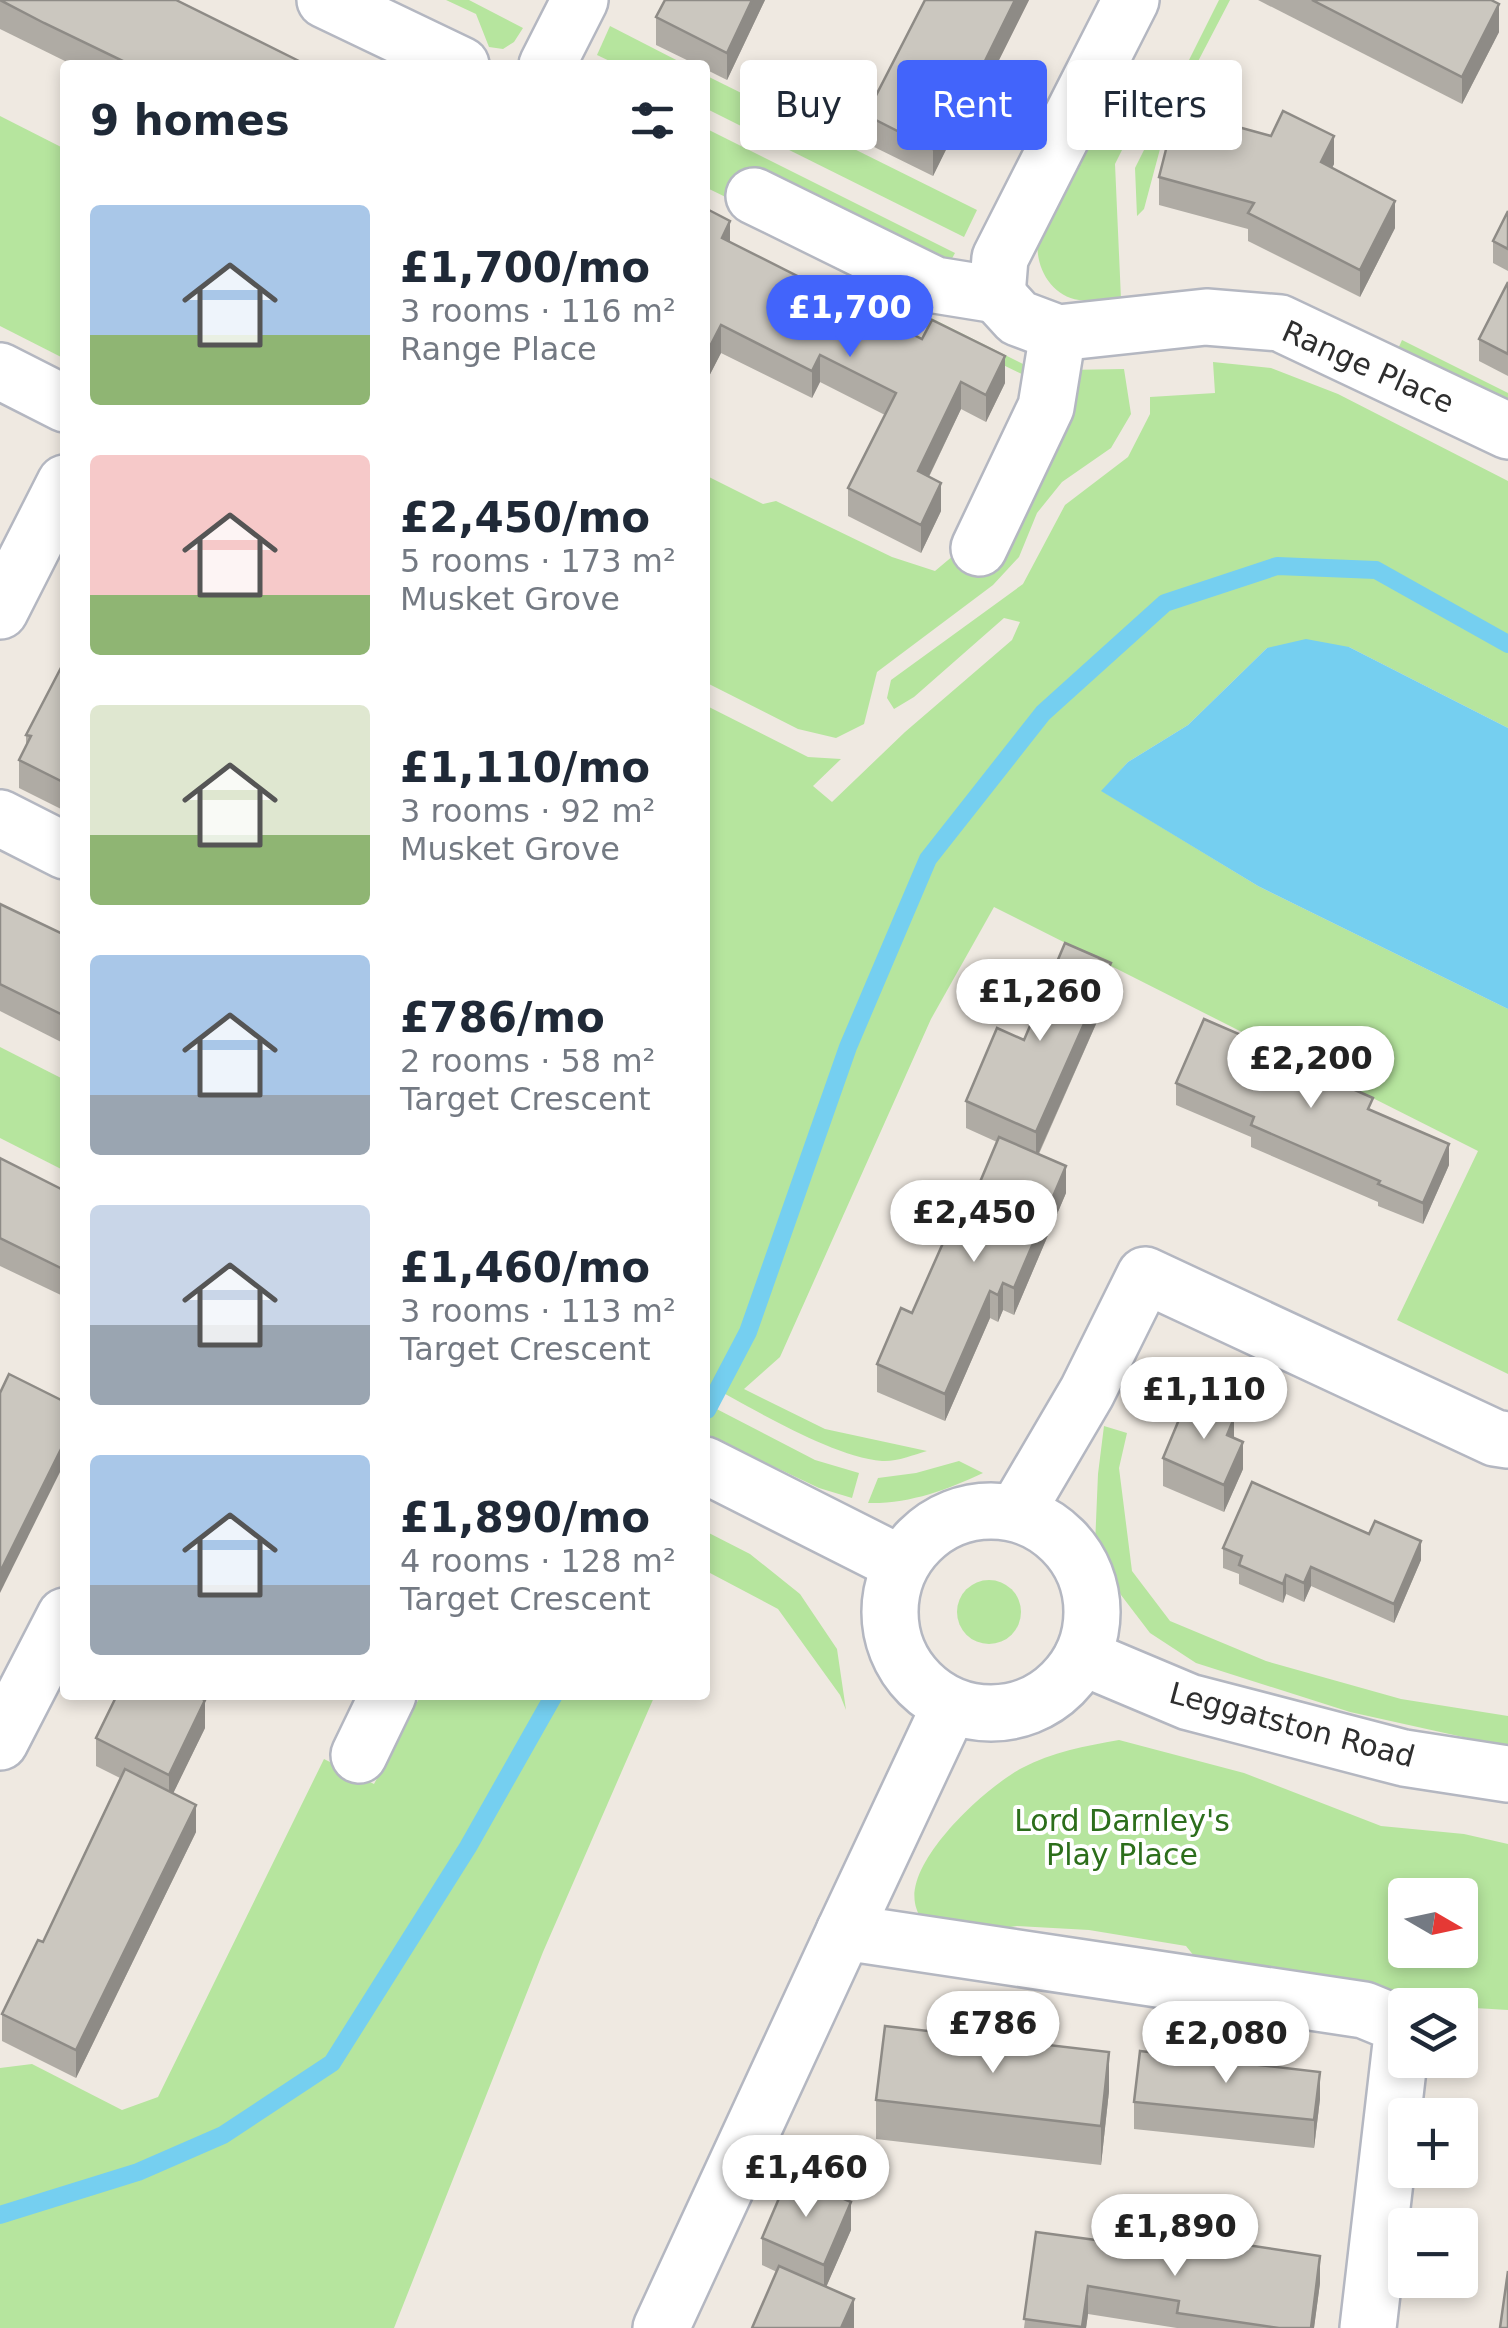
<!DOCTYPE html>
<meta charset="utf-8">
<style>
body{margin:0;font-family:"DejaVu Sans",sans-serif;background:#f6f6f7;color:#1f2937;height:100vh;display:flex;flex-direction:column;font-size:38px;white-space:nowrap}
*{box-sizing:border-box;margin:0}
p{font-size:32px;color:#747a83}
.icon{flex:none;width:55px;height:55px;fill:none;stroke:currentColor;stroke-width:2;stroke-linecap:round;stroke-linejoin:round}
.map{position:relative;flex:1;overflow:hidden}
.panel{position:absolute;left:60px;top:60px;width:650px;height:1640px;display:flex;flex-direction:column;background:#fff;border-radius:10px;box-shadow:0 5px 15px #0003}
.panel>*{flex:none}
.guide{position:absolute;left:740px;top:60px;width:618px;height:90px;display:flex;gap:20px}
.needle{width:65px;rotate:99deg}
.controls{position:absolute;left:1388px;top:1878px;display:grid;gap:20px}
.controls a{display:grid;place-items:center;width:90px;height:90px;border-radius:10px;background:#fff;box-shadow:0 5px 15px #0003;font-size:50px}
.price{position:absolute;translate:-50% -85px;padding:0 22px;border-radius:35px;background:#fff;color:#222;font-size:32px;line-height:65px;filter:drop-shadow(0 2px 5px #0008)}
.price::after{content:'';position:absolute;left:50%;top:60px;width:30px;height:22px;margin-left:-15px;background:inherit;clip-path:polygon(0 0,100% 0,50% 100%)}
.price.on{background:#4264fb;color:#fff}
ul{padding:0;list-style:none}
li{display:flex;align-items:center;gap:30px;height:250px;padding:0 30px}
li span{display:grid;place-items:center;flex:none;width:280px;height:200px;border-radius:10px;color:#555}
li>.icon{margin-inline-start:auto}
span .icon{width:120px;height:120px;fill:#fffc;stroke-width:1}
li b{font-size:42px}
h2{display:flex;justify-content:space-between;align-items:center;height:120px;padding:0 30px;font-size:42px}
.pill{padding:0 35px;border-radius:10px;background:#fff;box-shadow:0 5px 15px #0003;font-size:35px;line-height:90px}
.pill.on{background:#4264fb;color:#fff}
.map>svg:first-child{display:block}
.green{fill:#b6e59e;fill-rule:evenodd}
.water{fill:#75cff0}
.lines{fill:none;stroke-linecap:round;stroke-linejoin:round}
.stream{stroke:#75cff0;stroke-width:18}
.minor-casing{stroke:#b4b7c1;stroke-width:60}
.minor{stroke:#fff;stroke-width:55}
.wall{fill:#afaba4}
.shaded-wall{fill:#8e8b86}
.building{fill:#cbc7bf;stroke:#8e8b86;stroke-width:2.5}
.labels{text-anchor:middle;stroke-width:8;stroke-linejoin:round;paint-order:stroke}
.street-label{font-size:30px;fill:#2e2e2e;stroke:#fff}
.park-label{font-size:30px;fill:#2c6e1b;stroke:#fff}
</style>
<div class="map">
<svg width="1508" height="2328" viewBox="0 0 1508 2328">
<rect width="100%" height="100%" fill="#efe9e1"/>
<g class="green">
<path d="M 446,0 L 469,0 L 523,28 L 514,42 L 503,49 L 489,47 L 476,14 Z"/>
<path d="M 1219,0 L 1230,0 L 1168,119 L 1144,209 L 1137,216 L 1135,168 Z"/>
<path d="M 610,26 L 686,65 L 618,65 L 597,55 Z"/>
<path d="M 705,75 L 977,210 L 964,237 L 705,108 Z"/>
<path d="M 1142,87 L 1151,92 L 1115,164 L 1121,299 C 1108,300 1093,302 1079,300 C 1050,296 1034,265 1038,238 L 1106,103 Z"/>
<path d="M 0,116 L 65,149 L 65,359 L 0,326 Z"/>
<path d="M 705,128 L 955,253 L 944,273 L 740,204 L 705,187 Z"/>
<path d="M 885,277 L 933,302 L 927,316 L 1035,370 L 1028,377 L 874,302 Z"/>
<path d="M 1402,340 L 1508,393 L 1508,410 L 1398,349 Z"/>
<path d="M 1213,362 L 1271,368 L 1338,394 L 1508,481 L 1508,728 L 1349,647 L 1267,648 L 1188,725 L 1128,762 L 1102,791 L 1258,886 L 1508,1009 L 1508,1374 L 1397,1320 L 1478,1151 L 994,907 L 931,1019 L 780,1357 L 744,1389 L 825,1429 L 927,1451 C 913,1455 896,1462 882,1461 C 830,1456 752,1408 705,1383 L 705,705 L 808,757 L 841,759 L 813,786 L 832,802 L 905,732 L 1012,640 L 1020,622 L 1004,618 L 914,697 L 894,709 L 887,698 L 891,680 L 1023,584 L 1065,505 L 1128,457 L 1150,414 L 1150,397 L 1215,393 Z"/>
<path d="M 1124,369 L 1131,414 L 1111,448 L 1062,482 L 1037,513 L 1019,557 L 993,585 L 877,672 L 864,724 L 836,738 L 798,729 L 705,682 L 705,475 L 763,504 L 776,501 L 892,557 L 935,571 L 960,550 L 1066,370 Z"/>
<path d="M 0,1047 L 65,1080 L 65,1171 L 0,1138 Z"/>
<path d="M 705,1403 L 815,1460 L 859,1473 L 852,1498 L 819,1488 L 705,1434 Z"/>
<path d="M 1104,1426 L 1127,1433 L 1119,1468 L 1132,1571 L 1170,1621 L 1266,1661 L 1401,1699 L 1508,1716 L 1508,1747 L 1350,1712 L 1196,1663 L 1150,1633 L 1121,1595 L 1095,1545 L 1098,1474 Z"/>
<path d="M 959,1461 L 983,1473 C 947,1490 909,1504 868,1503 L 878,1478 L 916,1473 Z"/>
<path d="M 705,1531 L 750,1554 L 800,1594 L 837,1649 L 846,1710 L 840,1695 L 778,1609 L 710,1573 L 705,1582 Z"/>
<circle cx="989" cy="1612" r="32"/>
<path d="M 421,1695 L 655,1695 L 543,1952 L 394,2328 L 0,2328 L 0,2068 L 32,2064 L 122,2110 L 158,2097 L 324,1759 L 374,1784 Z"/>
<path d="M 1119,1740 L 1244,1773 L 1381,1826 L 1464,1834 L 1508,1844 L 1508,2010 L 1408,2004 L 1207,1972 L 1186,1946 L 1089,1930 L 1017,1926 L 977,1932 L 924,1925 C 921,1919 916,1910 915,1903 C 907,1859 986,1787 1022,1768 C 1052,1752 1085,1746 1119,1740 ZM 1405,1895 L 1460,1895 L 1460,1950 L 1405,1950 Z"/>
</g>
<path class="water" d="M 1306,639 L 1349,647 L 1508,728 L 1508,1009 L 1258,886 L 1101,791 L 1128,762 L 1188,725 L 1267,648 Z"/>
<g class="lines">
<g class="stream">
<path d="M 707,1410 L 748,1332 L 848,1047 L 928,859 L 1043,713 L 1165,603 L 1277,566 L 1376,570 L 1508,644"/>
<path d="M 0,2215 L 138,2172 L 223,2135 L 332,2063 L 468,1847 L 554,1695"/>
</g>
<g class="minor-casing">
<g id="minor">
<path d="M 325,0 L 461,65"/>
<path d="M 547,65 L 580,0"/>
<path d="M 754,196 L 935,285 L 997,295"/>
<path d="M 997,295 L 1018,318 L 1058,333 L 1206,317 L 1280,323 L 1508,431"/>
<path d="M 997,295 L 1000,258 L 1131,0"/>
<path d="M 0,371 L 65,404"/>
<path d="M 979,548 L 1046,407 L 1058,333"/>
<path d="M 0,611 L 65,483"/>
<path d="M 0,818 L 65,851"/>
<path d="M 705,1465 L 901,1564"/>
<circle cx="991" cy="1612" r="101"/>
<path d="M 1016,1513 L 1087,1392 L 1145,1275 L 1495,1438 L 1508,1440"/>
<path d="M 1082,1657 L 1189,1702 L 1404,1758 L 1508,1774"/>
<path d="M 0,1742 L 65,1616"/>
<path d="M 359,1755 L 388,1695"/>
<path d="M 844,1932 L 950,1706"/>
<path d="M 661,2328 L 844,1932 L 1364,2010 L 1403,2026 L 1368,2328"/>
</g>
</g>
<use href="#minor" class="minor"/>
</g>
<g class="wall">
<path d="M 0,0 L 307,65 L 73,65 L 0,29 Z"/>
<path d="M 665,0 L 765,0 L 727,80 L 705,69 L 705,65 L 697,65 L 656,45 L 656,17 Z"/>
<path d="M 925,0 L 1029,0 L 980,98 L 973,95 L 933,176 L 866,143 L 866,115 Z"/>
<path d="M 1258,0 L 1491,0 L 1499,32 L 1462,104 Z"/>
<path d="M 1271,136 L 1334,164 L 1332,168 L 1395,228 L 1360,297 L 1248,241 L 1248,229 L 1159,205 L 1159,177 Z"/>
<path d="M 1508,211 L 1508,271 L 1493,263 L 1493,241 Z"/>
<path d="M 730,243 L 1005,383 L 986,422 L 961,409 L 929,477 L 941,511 L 921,553 L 848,516 L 848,488 L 885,415 L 820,382 L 812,398 L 721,353 L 705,384 Z"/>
<path d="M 1508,282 L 1508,376 L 1479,361 L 1479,339 Z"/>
<path d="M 65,660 L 65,811 L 19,788 L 19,760 L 26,745 L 26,735 Z"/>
<path d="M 0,904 L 65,935 L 65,1044 L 0,1011 Z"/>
<path d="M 1111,990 L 1039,1154 L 1066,1193 L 1014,1315 L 1003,1310 L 998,1322 L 990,1318 L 945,1421 L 877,1392 L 877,1364 L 912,1313 L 964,1220 L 997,1142 L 966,1128 L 966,1101 L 1024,1040 Z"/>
<path d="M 1262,1049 L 1373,1111 L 1449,1165 L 1423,1224 L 1378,1206 L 1378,1202 L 1251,1147 L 1251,1137 L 1176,1105 L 1176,1083 Z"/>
<path d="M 0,1158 L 65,1191 L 65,1297 L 0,1266 Z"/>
<path d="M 1163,1458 L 1243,1469 L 1224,1512 L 1163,1486 Z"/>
<path d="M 1223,1548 L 1421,1560 L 1394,1623 L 1311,1586 L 1304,1602 L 1286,1594 L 1283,1603 L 1239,1584 L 1239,1574 L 1223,1568 Z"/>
<path d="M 205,1728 L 173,1793 L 196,1832 L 76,2078 L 2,2041 L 2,2014 L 43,1942 L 120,1778 L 96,1766 L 96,1738 Z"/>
<path d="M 1109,2091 L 1101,2165 L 876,2139 L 876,2100 Z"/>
<path d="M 1320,2099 L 1314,2148 L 1134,2129 L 1134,2102 Z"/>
<path d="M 851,2230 L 826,2287 L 854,2327 L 854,2328 L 752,2328 L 777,2272 L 762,2265 L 762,2238 Z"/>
<path d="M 1036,2232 L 1320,2283 L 1314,2328 L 1177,2328 L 1088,2314 L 1086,2328 L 1024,2328 Z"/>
</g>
<g class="shaded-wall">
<path d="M 752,0 L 765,0 L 727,80 L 727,53 Z"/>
<path d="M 1015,0 L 1029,0 L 980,98 L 980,71 Z"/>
<path d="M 1499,4 L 1499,32 L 1462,104 L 1462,77 Z"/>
<path d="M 973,67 L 973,95 L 933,176 L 933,149 Z"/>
<path d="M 1334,136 L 1334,164 L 1321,190 L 1321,162 Z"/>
<path d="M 1395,201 L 1395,228 L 1360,297 L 1360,270 Z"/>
<path d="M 730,221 L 730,248 L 722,238 Z"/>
<path d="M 721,325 L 721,353 L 705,384 L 705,356 Z"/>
<path d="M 820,355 L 820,382 L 812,398 L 812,371 Z"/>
<path d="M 1005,356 L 1005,383 L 986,422 L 986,395 Z"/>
<path d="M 961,382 L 961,409 L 918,499 L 918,471 Z"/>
<path d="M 941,483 L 941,511 L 921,553 L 921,525 Z"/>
<path d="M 1111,963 L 1111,990 L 1036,1159 L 1036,1132 Z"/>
<path d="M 1449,1144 L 1449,1165 L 1423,1224 L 1423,1203 Z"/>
<path d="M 1066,1166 L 1066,1193 L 1014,1315 L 1014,1288 Z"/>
<path d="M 1003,1283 L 1003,1310 L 998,1322 L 998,1295 Z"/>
<path d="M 990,1291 L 990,1318 L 945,1421 L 945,1394 Z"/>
<path d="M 1234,1418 L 1234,1445 L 1227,1435 Z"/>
<path d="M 65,1441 L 65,1462 L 0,1593 L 0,1572 Z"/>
<path d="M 1243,1442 L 1243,1469 L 1224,1512 L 1224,1485 Z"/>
<path d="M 1421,1541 L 1421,1560 L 1394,1623 L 1394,1604 Z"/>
<path d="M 1311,1567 L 1311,1586 L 1304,1602 L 1304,1583 Z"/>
<path d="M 1286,1575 L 1286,1594 L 1283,1603 L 1283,1584 Z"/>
<path d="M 205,1700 L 205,1728 L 169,1802 L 169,1775 Z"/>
<path d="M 196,1805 L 196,1832 L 76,2078 L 76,2050 Z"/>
<path d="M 1109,2052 L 1109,2091 L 1101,2165 L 1101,2126 Z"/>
<path d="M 1320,2072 L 1320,2099 L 1314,2148 L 1314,2120 Z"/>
<path d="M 851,2202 L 851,2230 L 824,2292 L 824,2265 Z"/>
<path d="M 1320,2256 L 1320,2283 L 1314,2328 L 1311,2328 Z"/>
<path d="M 1088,2286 L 1088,2314 L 1086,2328 L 1082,2328 Z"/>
<path d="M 854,2299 L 854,2328 L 841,2328 Z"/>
</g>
<g class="building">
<path d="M 0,0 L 176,0 L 307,65 L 131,65 L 44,23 Z"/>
<path d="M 665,0 L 752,0 L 727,53 L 656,17 Z"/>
<path d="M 925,0 L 1015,0 L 980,71 L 973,67 L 933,149 L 866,115 Z"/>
<path d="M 1312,0 L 1491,0 L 1499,4 L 1462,77 Z"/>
<path d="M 1176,110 L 1271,136 L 1283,111 L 1334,136 L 1321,162 L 1395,201 L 1360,270 L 1248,213 L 1254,203 L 1159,177 Z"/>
<path d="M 705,208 L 730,221 L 722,238 L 922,339 L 932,320 L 1005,356 L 986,395 L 961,382 L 918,471 L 941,483 L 921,525 L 848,488 L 896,393 L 820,355 L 812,371 L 721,325 L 705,356 Z"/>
<path d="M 1508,211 L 1508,249 L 1493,241 Z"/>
<path d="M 1508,282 L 1508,354 L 1479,339 Z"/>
<path d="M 65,660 L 65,783 L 19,760 L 31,736 L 26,735 Z"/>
<path d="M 0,904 L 65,935 L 65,1016 L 0,984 Z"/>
<path d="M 1065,943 L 1111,963 L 1036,1132 L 966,1101 L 997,1028 L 1024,1040 Z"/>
<path d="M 1204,1019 L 1262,1044 L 1260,1048 L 1373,1098 L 1368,1109 L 1449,1144 L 1423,1203 L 1378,1184 L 1380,1181 L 1251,1125 L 1254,1117 L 1176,1083 Z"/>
<path d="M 999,1137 L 1066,1166 L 1014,1288 L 1003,1283 L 998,1295 L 990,1291 L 945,1394 L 877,1364 L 901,1308 L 912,1313 L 955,1216 L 964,1220 Z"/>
<path d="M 0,1158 L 65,1191 L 65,1270 L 0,1238 Z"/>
<path d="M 9,1374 L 65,1402 L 65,1441 L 0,1572 L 0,1393 Z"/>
<path d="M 1188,1398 L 1234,1418 L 1227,1435 L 1243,1442 L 1224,1485 L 1163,1458 Z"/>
<path d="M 1252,1482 L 1369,1534 L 1375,1521 L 1421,1541 L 1394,1604 L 1311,1567 L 1304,1583 L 1286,1575 L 1283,1584 L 1239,1565 L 1242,1556 L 1223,1548 Z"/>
<path d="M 117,1695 L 194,1695 L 205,1700 L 169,1775 L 96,1738 Z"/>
<path d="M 125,1769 L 196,1805 L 76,2050 L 2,2014 L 38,1940 L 43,1942 Z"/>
<path d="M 885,2026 L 1109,2052 L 1101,2126 L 876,2100 Z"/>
<path d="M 1140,2051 L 1320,2072 L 1314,2120 L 1134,2102 Z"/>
<path d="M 789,2175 L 851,2202 L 824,2265 L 762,2238 Z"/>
<path d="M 1036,2232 L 1171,2250 L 1173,2234 L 1320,2256 L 1311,2328 L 1279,2328 L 1177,2313 L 1179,2301 L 1088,2286 L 1082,2327 L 1024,2319 Z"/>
<path d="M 779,2266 L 854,2299 L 841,2328 L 752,2328 Z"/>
<path d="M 1508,2271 L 1508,2328 L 1500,2328 Z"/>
</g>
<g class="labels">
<g class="street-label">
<text transform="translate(1368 367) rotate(24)" y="10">Range Place</text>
<text transform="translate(1292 1725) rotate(15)" y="10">Leggatston Road</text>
</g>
<g class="park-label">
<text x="1122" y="1831">Lord Darnley's<tspan x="1122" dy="34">Play Place</tspan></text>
</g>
</g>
</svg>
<div class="controls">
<a><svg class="needle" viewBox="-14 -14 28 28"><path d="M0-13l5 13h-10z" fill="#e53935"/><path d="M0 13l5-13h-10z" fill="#747a83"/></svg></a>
<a><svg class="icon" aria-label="layers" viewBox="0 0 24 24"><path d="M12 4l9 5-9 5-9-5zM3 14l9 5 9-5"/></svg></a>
<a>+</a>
<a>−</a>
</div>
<b class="price on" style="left:850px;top:360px">£1,700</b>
<b class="price" style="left:1040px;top:1044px">£1,260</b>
<b class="price" style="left:1311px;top:1111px">£2,200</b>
<b class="price" style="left:974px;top:1265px">£2,450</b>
<b class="price" style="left:1204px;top:1442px">£1,110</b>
<b class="price" style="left:993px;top:2076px">£786</b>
<b class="price" style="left:1226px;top:2086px">£2,080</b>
<b class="price" style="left:806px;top:2220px">£1,460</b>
<b class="price" style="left:1175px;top:2279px">£1,890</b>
<div class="guide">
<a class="pill">Buy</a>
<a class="pill on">Rent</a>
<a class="pill">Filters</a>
</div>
<section class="panel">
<h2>9 homes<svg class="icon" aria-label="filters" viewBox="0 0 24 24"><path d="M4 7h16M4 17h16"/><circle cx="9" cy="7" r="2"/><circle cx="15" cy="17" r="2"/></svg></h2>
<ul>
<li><span style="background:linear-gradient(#a9c7e8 65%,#8fb573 0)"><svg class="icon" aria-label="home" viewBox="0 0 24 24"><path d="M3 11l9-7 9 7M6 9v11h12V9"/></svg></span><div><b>£1,700/mo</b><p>3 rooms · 116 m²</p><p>Range Place</p></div></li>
<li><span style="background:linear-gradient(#f6c9c9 70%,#8fb573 0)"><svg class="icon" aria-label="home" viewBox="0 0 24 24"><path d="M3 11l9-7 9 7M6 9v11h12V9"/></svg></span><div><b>£2,450/mo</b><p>5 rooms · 173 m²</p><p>Musket Grove</p></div></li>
<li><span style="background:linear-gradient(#dfe7d0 65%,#8fb573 0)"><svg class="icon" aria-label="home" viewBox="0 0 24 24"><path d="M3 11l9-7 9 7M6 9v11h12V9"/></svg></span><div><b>£1,110/mo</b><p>3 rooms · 92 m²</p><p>Musket Grove</p></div></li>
<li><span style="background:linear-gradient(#a9c7e8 70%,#9aa5b1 0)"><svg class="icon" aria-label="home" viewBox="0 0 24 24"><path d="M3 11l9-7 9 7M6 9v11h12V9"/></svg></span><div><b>£786/mo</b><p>2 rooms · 58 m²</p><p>Target Crescent</p></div></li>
<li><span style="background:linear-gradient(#c9d6e8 60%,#9aa5b1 0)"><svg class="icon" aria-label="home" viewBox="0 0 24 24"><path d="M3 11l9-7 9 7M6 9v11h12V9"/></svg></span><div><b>£1,460/mo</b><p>3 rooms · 113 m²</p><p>Target Crescent</p></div></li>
<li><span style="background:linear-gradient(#a9c7e8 65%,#9aa5b1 0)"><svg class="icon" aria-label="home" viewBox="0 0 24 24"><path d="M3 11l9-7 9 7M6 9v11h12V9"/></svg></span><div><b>£1,890/mo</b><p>4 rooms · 128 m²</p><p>Target Crescent</p></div></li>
</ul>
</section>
</div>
